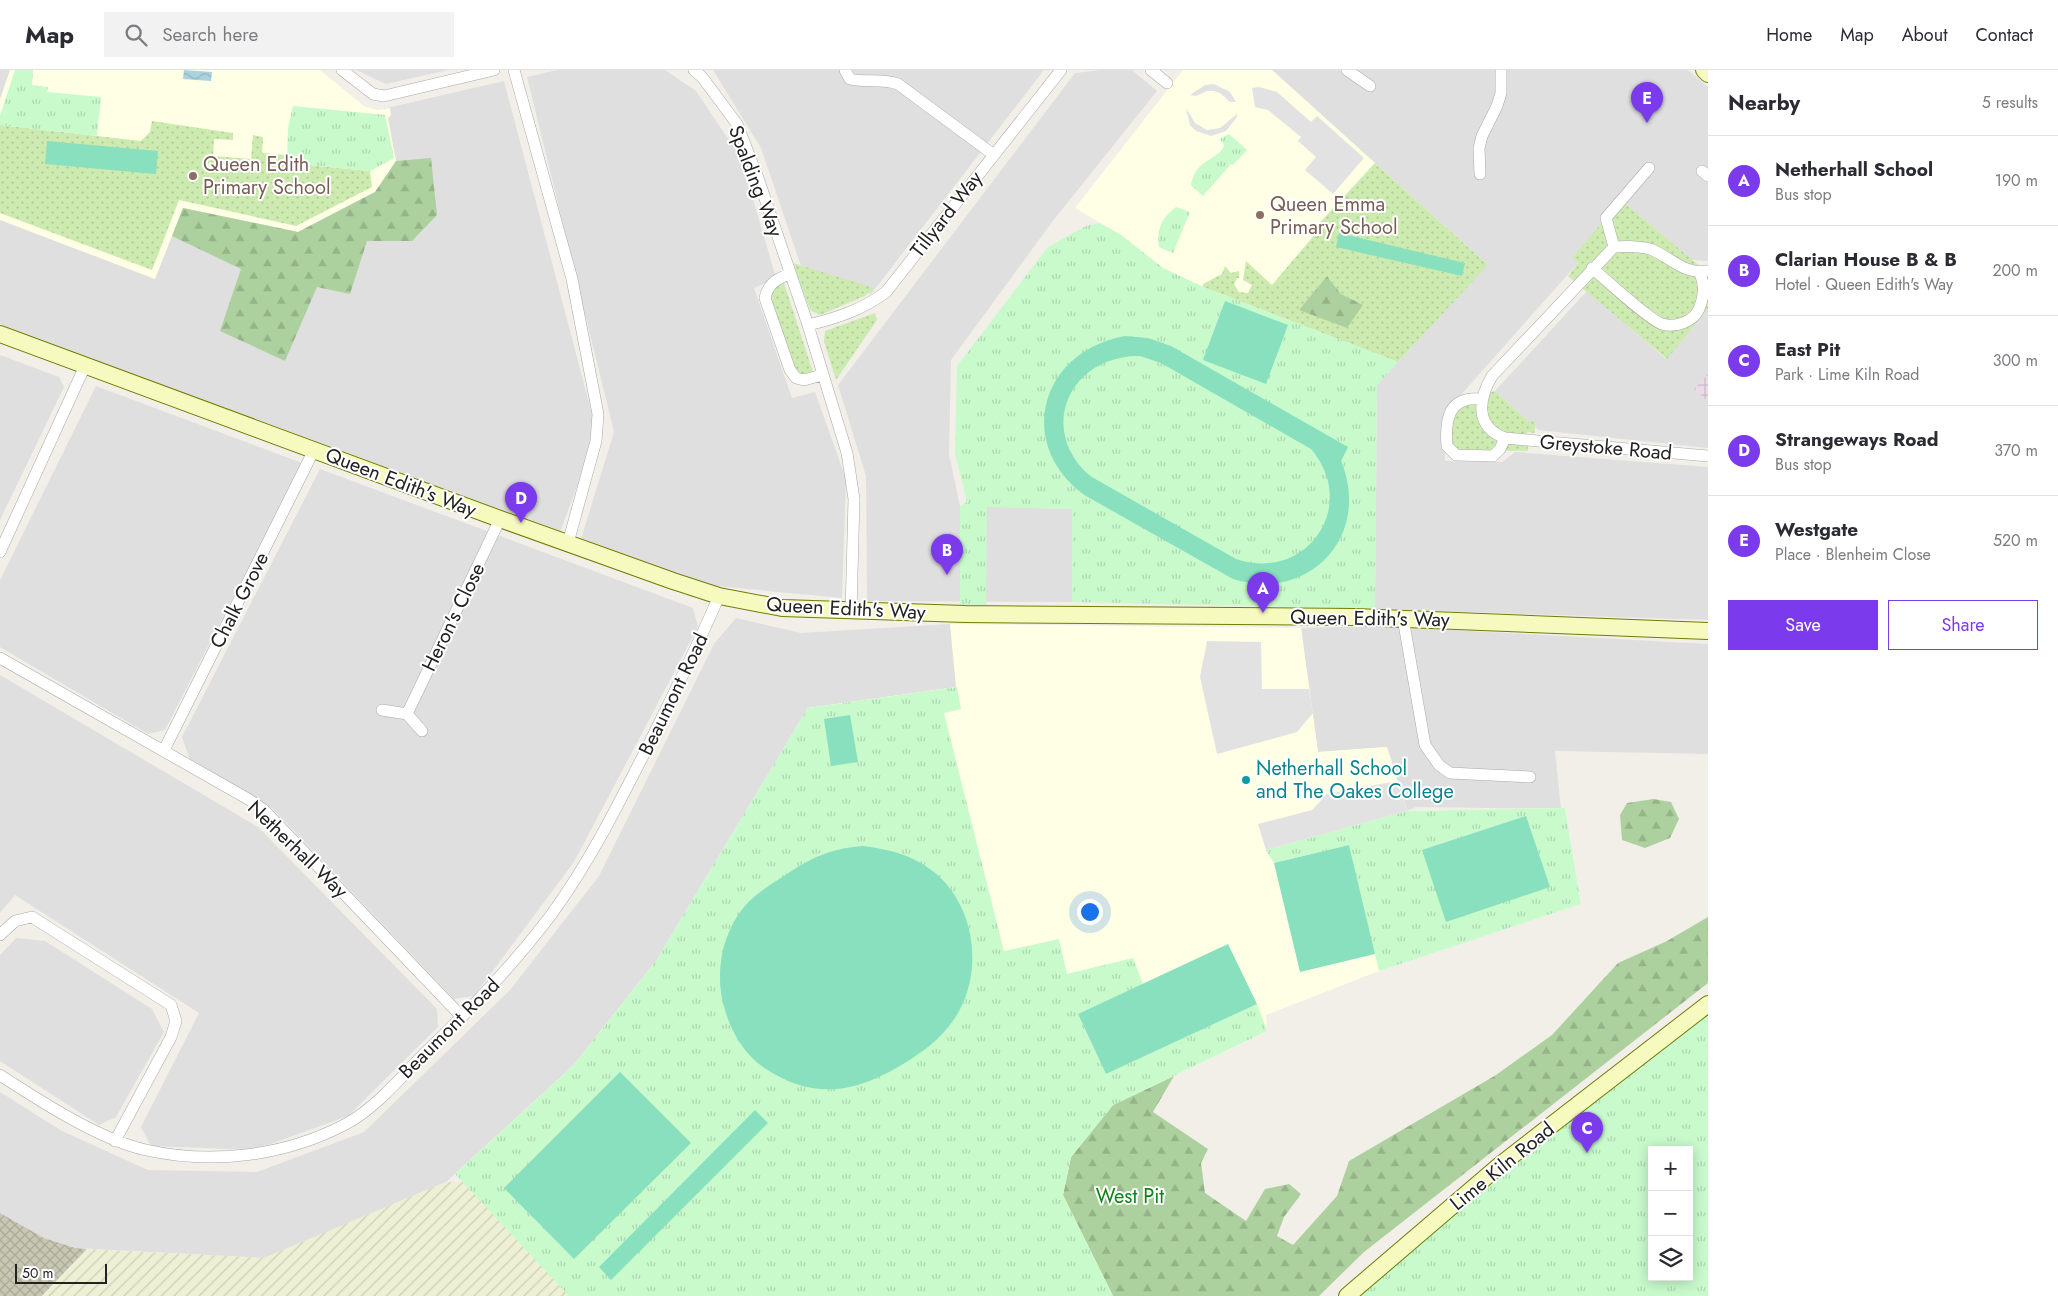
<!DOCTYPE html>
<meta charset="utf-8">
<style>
body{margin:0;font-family:Jost,sans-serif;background:#f2f2f3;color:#2b2b33}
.controls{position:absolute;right:15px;bottom:15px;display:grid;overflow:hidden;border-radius:0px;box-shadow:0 2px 12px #0003}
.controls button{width:45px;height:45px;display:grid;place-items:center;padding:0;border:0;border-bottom:1px solid #e1e1e2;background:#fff;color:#2b2b33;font:25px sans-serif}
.scale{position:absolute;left:15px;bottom:12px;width:92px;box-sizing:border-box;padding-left:5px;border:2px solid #222;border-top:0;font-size:14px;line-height:18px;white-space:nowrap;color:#222;-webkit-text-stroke:4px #fff;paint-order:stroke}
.you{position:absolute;left:1089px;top:841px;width:18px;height:18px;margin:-12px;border:4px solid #fff;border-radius:50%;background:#1a73e8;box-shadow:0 0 0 8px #1a73e833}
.badge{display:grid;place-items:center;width:32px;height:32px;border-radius:50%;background:#7c3aed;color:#fff;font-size:16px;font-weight:700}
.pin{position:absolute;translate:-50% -41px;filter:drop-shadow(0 1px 2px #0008)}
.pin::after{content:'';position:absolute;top:26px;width:18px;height:15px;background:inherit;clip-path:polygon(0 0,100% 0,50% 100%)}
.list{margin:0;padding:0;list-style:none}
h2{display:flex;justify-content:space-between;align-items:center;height:65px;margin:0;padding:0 20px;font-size:21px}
h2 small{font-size:16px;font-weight:400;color:#7c7c81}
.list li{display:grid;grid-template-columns:32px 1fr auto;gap:15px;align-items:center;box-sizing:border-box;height:90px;padding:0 20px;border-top:1px solid #e1e1e2}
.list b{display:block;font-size:19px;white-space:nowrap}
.list p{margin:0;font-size:16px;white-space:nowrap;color:#7c7c81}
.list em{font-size:16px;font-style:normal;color:#7c7c81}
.actions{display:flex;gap:10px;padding:15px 20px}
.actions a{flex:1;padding:11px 0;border:1px solid #7c3aed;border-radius:0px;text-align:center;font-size:18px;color:#7c3aed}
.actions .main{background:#7c3aed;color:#fff}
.icon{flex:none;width:28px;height:28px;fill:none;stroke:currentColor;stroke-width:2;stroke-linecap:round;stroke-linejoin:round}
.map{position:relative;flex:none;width:1708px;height:1226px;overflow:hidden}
header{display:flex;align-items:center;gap:30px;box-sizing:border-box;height:70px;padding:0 25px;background:#fff;border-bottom:1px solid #e1e1e2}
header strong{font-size:24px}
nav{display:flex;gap:28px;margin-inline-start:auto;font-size:18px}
.search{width:350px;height:45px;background:#f2f2f3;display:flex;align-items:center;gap:12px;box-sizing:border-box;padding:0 18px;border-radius:0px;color:#7c7c81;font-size:19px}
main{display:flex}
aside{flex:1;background:#fff}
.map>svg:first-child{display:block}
.residential{fill:#e0dfdf}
.industrial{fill:url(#industrial-grid)}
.education{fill:#ffffe5}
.construction{fill:url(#construction-cross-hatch)}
.farmland{fill:url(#farmland-furrows)}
.grass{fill:url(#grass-dots);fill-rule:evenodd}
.forest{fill:url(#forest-firs)}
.park{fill:url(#park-tufts);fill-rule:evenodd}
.pitch{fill:#88e0be;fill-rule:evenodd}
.parking{fill:#e2e2e2}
.water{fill:url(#water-waves)}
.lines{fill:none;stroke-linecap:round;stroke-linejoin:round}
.street-casing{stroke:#a9a9a9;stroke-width:12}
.secondary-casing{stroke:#707d05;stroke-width:18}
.street{stroke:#fff;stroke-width:11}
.secondary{stroke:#f7fabf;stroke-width:16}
.education-dot{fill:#8d6e63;stroke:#fff;stroke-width:2}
.culture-dot{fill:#0f9aa8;stroke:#fff;stroke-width:2}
.labels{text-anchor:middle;stroke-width:4;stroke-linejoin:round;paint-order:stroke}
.education-label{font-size:20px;fill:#785e54;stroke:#fff;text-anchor:start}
.street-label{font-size:20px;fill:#222;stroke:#fff}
.culture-label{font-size:20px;fill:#0d838f;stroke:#fff;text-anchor:start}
.park-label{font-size:20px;fill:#0c8416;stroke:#fff}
</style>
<header>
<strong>Map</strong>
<div class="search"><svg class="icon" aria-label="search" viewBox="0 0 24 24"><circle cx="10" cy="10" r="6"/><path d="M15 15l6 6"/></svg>Search here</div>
<nav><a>Home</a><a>Map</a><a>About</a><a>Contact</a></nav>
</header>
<main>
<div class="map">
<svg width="1708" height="1226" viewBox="0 0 1708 1226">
<defs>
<pattern id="industrial-grid" width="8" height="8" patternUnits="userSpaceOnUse" patternTransform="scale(1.25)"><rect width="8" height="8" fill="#ebdbe8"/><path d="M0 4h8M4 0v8" fill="none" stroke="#c9bcc7"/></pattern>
<pattern id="construction-cross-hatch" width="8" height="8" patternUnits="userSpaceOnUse" patternTransform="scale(1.25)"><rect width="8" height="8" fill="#c7c7b4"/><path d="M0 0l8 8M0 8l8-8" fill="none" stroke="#abab9a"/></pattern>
<pattern id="farmland-furrows" width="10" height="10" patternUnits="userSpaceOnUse" patternTransform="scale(1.25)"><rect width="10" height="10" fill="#eef0d5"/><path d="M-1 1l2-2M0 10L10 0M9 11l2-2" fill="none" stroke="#ccceb7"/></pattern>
<pattern id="grass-dots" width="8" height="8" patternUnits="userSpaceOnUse" patternTransform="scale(1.25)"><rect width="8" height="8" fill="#cdebb0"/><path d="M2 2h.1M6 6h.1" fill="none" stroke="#b0c997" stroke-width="1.8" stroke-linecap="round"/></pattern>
<pattern id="forest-firs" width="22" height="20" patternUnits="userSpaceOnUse" patternTransform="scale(1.25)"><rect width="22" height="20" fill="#add19e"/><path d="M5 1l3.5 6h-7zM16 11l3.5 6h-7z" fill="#95b388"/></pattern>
<pattern id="park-tufts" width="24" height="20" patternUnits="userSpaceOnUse" patternTransform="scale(1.25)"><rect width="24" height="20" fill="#c8facc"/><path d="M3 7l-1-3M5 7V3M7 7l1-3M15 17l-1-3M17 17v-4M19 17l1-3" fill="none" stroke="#acd6af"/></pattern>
<pattern id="water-waves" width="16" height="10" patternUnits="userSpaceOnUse" patternTransform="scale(1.25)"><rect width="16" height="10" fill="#aad3df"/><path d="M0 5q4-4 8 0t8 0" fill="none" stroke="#92b5bf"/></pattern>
</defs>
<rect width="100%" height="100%" fill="#f2efe9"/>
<path class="residential" d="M 0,0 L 320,0 L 353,29 L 364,36 L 378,40 L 504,11 L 597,363 L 560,462 L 0,254 Z
M 356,0 L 448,0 L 386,14 Z
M 557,0 L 665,0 L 696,21 L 741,88 L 776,208 L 754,218 L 792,328 L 815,322 L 846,409 L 842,528 L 705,515 L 581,469 L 614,362 L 527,7 Z
M 713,0 L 1044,0 L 871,224 L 804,205 L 761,78 Z
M 1102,0 L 1132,0 L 1157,21 L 1052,152 L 951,290 L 949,384 L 960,436 L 1072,439 L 1072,532 L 867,531 L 866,406 L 838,315 L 1075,3 Z
M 1272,0 L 1688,0 L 1708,17 L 1708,191 L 1692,190 L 1621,130 L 1573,188 L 1578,193 L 1444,344 L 1445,391 L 1502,392 L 1515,382 L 1708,397 L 1708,550 L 1375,539 L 1377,315 L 1487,195 Z
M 1587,221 L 1666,289 L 1708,239 L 1708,378 L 1538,360 L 1495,321 Z
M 0,285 L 59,307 L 64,317 L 0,450 Z
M 96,316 L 302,393 L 165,660 L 148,664 L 0,577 L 0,510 Z
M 320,399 L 693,538 L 698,557 L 574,792 L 474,926 L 454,929 L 272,738 L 190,690 L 182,667 Z
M 736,548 L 801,563 L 950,554 L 957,617 L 808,638 L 656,891 L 573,996 L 446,1112 L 264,1188 L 75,1178 L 44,1168 L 0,1143 L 0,1022 L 62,1061 L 148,1100 L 257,1102 L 364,1062 L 510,920 L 599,806 L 714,574 Z
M 1380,556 L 1708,574 L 1708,684 L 1555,681 L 1561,739 L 1416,737 L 1407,741 L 1387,677 L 1318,682 L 1301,558 Z
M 0,605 L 258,757 L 437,939 L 438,957 L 348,1046 L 254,1080 L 151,1076 L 141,1057 L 199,943 L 15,825 L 0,843 Z
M 16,868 L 45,871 L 152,939 L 164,962 L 116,1047 L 99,1055 L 0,991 L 0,885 Z"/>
<path class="industrial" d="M 1708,304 L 1708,329 L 1701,328 L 1702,326 L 1694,319 Z"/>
<path class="education" d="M 10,0 L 320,0 L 364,36 L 378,40 L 390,38 L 391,45 L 388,48 L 396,91 L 375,122 L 298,162 L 183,138 L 155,209 L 0,150 L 0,29 Z
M 1183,0 L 1272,0 L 1488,195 L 1225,227 L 1163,198 L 1121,165 L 1075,138 Z
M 950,554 L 1301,558 L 1318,682 L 1387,677 L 1407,741 L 1565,738 L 1581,834 L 1379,901 L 1266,945 L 1267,961 L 1113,1035 L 1063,1125 L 1113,1226 L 455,1104 L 573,996 L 656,891 L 808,638 L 956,617 Z"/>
<path class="construction" d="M 0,1143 L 44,1168 L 75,1178 L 87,1179 L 42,1226 L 0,1226 Z"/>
<path class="farmland" d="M 446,1112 L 469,1112 L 569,1226 L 42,1226 L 87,1179 L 264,1188 Z"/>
<path class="grass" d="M 152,51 L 233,63 L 233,70 L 214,69 L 213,86 L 251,89 L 253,65 L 263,67 L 262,83 L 287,85 L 287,93 L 370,101 L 372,117 L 296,156 L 179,130 L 152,200 L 0,143 L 0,55 L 141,71 L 150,62 Z
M 1375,93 L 1488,195 L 1398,292 L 1203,217 L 1203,214 L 1222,204 L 1225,196 L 1231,203 L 1239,201 L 1239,208 L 1237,208 L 1234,214 L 1239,222 L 1248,223 L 1252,215 L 1243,210 L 1246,191 L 1272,215 L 1317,162 L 1314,159 ZM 1327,206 L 1341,224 L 1299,240 Z
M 1621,130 L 1708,203 L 1708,239 L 1667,289 L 1568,206 L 1578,193 L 1572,188 Z
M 793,193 L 874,218 L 865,226 L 820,245 L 810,240 Z
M 784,213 L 813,302 L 799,305 L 793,298 L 771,234 L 772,218 Z
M 875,243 L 877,250 L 836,310 L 824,272 L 825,261 Z
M 1495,321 L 1528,351 L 1535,352 L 1535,363 L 1527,362 L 1528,381 C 1504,380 1481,383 1457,382 L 1451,374 L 1452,346 L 1465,332 Z"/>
<path class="forest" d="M 431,88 L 437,145 L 412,171 L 367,171 L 350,224 L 317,217 L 285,291 L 220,261 L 241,199 L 172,166 L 183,138 L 298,162 L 375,122 L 396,91 Z
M 1327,206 L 1341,224 L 1363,235 L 1347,258 L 1299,240 Z
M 1653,729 L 1671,732 L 1679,749 L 1670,768 L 1645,778 L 1622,770 L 1620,745 L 1627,733 Z
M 1708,847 L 1708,913 L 1364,1182 L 1319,1226 L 1113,1226 L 1063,1125 L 1071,1087 L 1113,1035 L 1174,1006 L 1153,1042 L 1208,1079 L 1201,1093 L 1205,1123 L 1246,1151 L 1265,1119 L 1289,1114 L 1301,1124 L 1284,1147 L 1277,1166 L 1293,1175 L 1337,1126 L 1349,1091 L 1496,1005 L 1552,965 L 1618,893 L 1667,871 Z"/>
<path class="park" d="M 15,0 L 33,0 L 32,15 L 48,17 L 47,22 L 101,27 L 97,66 L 0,55 L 0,46 Z
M 293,36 L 385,45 L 394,88 L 370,101 L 287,93 L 288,58 Z
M 1229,64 L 1247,80 L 1233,95 L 1231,94 L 1203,126 L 1191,115 C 1195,88 1222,89 1224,75 L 1220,69 Z
M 1176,137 L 1190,142 L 1173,183 L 1159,177 C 1156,160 1162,147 1176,137 Z
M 1099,153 L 1121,165 L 1163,198 L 1203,217 L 1398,292 L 1377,315 L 1375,539 L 1072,532 L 1072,439 L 987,437 L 986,536 L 960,536 L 960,436 L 967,432 L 955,383 L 957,296 L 1048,177 L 1086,156 Z
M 957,617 L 961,639 L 944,643 L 1004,881 L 1059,869 L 1067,904 L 1133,888 L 1143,914 L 1078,944 L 1106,1004 L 1257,934 L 1267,961 L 1113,1035 L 1071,1087 L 1063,1125 L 1113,1226 L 569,1226 L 455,1104 L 573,996 L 656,891 L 808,638 Z
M 1565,738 L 1581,834 L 1379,901 L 1349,775 L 1274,793 L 1266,780 L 1407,741 Z
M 1708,939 L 1708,1226 L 1354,1226 L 1474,1125 ZM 1652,1080 L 1689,1080 L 1689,1207 L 1652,1207 Z"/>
<path class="pitch" d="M 47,71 L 158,81 L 156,104 L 45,94 Z
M 1339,163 L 1465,193 L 1462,206 L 1336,177 Z
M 1225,231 L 1288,255 L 1266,314 L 1203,290 Z
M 1125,266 L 1148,268 L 1171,276 L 1348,377 L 1341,391 C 1372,465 1310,533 1233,509 L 1086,426 C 1014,375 1040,281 1125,266 ZM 1140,286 L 1161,293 L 1311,379 C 1360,436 1306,513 1236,489 L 1090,406 C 1036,359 1070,285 1140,286 Z
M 850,645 L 858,692 L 831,696 L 824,649 Z
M 1526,746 L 1550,817 L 1446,852 L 1422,780 Z
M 1349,775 L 1375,884 L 1300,902 L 1274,793 Z
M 862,776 C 888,779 913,785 934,802 C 972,833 982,890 963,933 C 952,958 933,975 911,989 C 860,1022 816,1033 763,997 C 744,984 731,961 725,940 C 714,906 721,865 744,837 C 755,824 770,815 784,806 C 811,788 828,779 862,776 Z
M 1228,874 L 1257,934 L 1106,1004 L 1078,944 Z
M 620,1002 L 691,1073 L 574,1189 L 504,1118 Z
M 755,1040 L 768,1053 L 611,1210 L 599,1197 Z"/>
<path class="parking" d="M 1214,14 L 1230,22 L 1236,32 L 1230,32 L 1220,23 L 1214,21 L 1207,21 L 1196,26 L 1190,25 L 1205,15 Z
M 1259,17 L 1277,22 L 1311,52 L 1317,46 L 1364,88 L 1333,124 L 1305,100 L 1316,87 L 1298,71 L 1301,67 L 1268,40 L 1255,37 L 1252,18 Z
M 1186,38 L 1195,53 L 1207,60 L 1220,58 L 1237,44 L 1237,47 L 1226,61 L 1211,66 L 1196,61 L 1190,55 Z
M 1207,571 L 1261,572 L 1262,619 L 1309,619 L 1313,643 L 1297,662 L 1217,684 L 1200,607 Z
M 1397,711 L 1407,741 L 1266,780 L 1258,754 L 1312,740 L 1327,724 Z"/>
<path class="water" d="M 184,0 L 212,2 L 211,11 L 183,9 Z"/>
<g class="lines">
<g class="street-casing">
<path id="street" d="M 342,0 L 373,24 L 384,26 L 494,0
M 514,0 L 572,209 L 598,344 L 596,371 L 568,473
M 694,0 L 702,7 L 737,54 L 758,108 L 808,255 L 847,383 L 854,429 L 851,542
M 845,0 L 850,9 C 866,13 882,8 898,14 L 994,85
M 1151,0 L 1167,13
M 1347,0 L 1370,16
M 1702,101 L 1708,106
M 1480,104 L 1479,78 L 1482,66 L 1497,36 L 1501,23 L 1501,0
M 1614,177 L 1606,148 L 1649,98
M 1592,198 C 1605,209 1649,250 1662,254 C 1675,258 1693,252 1699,239 C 1704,227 1706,215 1699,202
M 1708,201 C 1683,205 1671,187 1650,179 C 1638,176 1626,176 1614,177 L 1492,306 C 1478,330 1475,357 1505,368 L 1708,386
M 789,204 C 775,210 768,214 765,228 L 790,300 L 796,308 L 804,310 L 822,305
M 808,255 C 837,248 862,240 886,222 L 1061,0
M 1481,329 C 1448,326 1445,350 1447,376 L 1456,385 L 1493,386 L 1500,379 L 1505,368
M 0,482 L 85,296
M 1403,548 L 1425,675 L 1439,695 L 1450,703 L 1530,707
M 0,588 L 248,729 L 264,740 L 462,947
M 382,640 L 407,644 L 422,661
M 407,644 L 500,449
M 164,680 L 314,380
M 0,865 L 15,851 L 32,847 L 171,935 L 176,951 L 171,967 L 115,1071
M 0,1005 C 40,1031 100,1070 146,1080 C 213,1095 285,1086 346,1054 C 377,1037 402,1006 426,982 C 471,939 514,894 551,845 C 589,793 617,737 646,680 C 671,629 697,578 719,526"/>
</g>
<g class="secondary-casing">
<path id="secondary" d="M 1704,0 L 1708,4
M 0,264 L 500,449 L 673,511 L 719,526 L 782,538 L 965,544 L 1355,547 L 1708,561
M 1347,1226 L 1500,1095 L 1708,934"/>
</g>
<use href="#street" class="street"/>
<use href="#secondary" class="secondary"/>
</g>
<g class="education-dot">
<circle cx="193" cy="106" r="5"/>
<circle cx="1260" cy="145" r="5"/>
</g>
<circle class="culture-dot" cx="1246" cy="710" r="5"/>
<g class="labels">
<g class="education-label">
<text x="203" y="101">Queen Edith<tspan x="203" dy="23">Primary School</tspan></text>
<text x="1270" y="141">Queen Emma<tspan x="1270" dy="23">Primary School</tspan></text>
</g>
<g class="street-label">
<text transform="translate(756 111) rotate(69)" y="7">Spalding Way</text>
<text transform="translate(946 144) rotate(-52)" y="7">Tillyard Way</text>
<text transform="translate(1606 377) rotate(5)" y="7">Greystoke Road</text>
<text transform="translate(401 412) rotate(21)" y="7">Queen Edith's Way</text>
<text transform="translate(239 530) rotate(-63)" y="7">Chalk Grove</text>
<text transform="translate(846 538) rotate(3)" y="7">Queen Edith's Way</text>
<text transform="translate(453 547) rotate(-64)" y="7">Heron's Close</text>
<text transform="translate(1370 548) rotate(1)" y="7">Queen Edith's Way</text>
<text transform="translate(673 624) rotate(-64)" y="7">Beaumont Road</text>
<text transform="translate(298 779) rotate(44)" y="7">Netherhall Way</text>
<text transform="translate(449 958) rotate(-45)" y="7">Beaumont Road</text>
<text transform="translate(1502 1096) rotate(-39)" y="7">Lime Kiln Road</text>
</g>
<g class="culture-label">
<text x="1256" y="705">Netherhall School<tspan x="1256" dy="23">and The Oakes College</tspan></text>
</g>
<g class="park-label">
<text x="1130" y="1133">West Pit</text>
</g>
</g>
</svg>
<div class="controls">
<button>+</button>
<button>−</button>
<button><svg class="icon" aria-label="layers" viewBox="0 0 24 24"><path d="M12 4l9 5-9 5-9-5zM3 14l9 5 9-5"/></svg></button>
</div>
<div class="scale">50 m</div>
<div class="you"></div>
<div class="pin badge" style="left:1263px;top:543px">A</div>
<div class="pin badge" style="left:947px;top:505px">B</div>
<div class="pin badge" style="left:1587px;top:1083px">C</div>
<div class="pin badge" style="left:521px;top:453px">D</div>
<div class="pin badge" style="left:1647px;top:53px">E</div>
</div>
<aside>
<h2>Nearby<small>5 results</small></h2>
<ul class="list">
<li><span class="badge">A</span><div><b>Netherhall School</b><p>Bus stop</p></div><em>190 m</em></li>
<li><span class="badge">B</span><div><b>Clarian House B &amp; B</b><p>Hotel · Queen Edith's Way</p></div><em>200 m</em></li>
<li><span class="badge">C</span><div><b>East Pit</b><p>Park · Lime Kiln Road</p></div><em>300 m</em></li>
<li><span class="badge">D</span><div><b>Strangeways Road</b><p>Bus stop</p></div><em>370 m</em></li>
<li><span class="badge">E</span><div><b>Westgate</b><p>Place · Blenheim Close</p></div><em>520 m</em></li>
</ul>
<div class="actions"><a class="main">Save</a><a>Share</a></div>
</aside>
</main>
